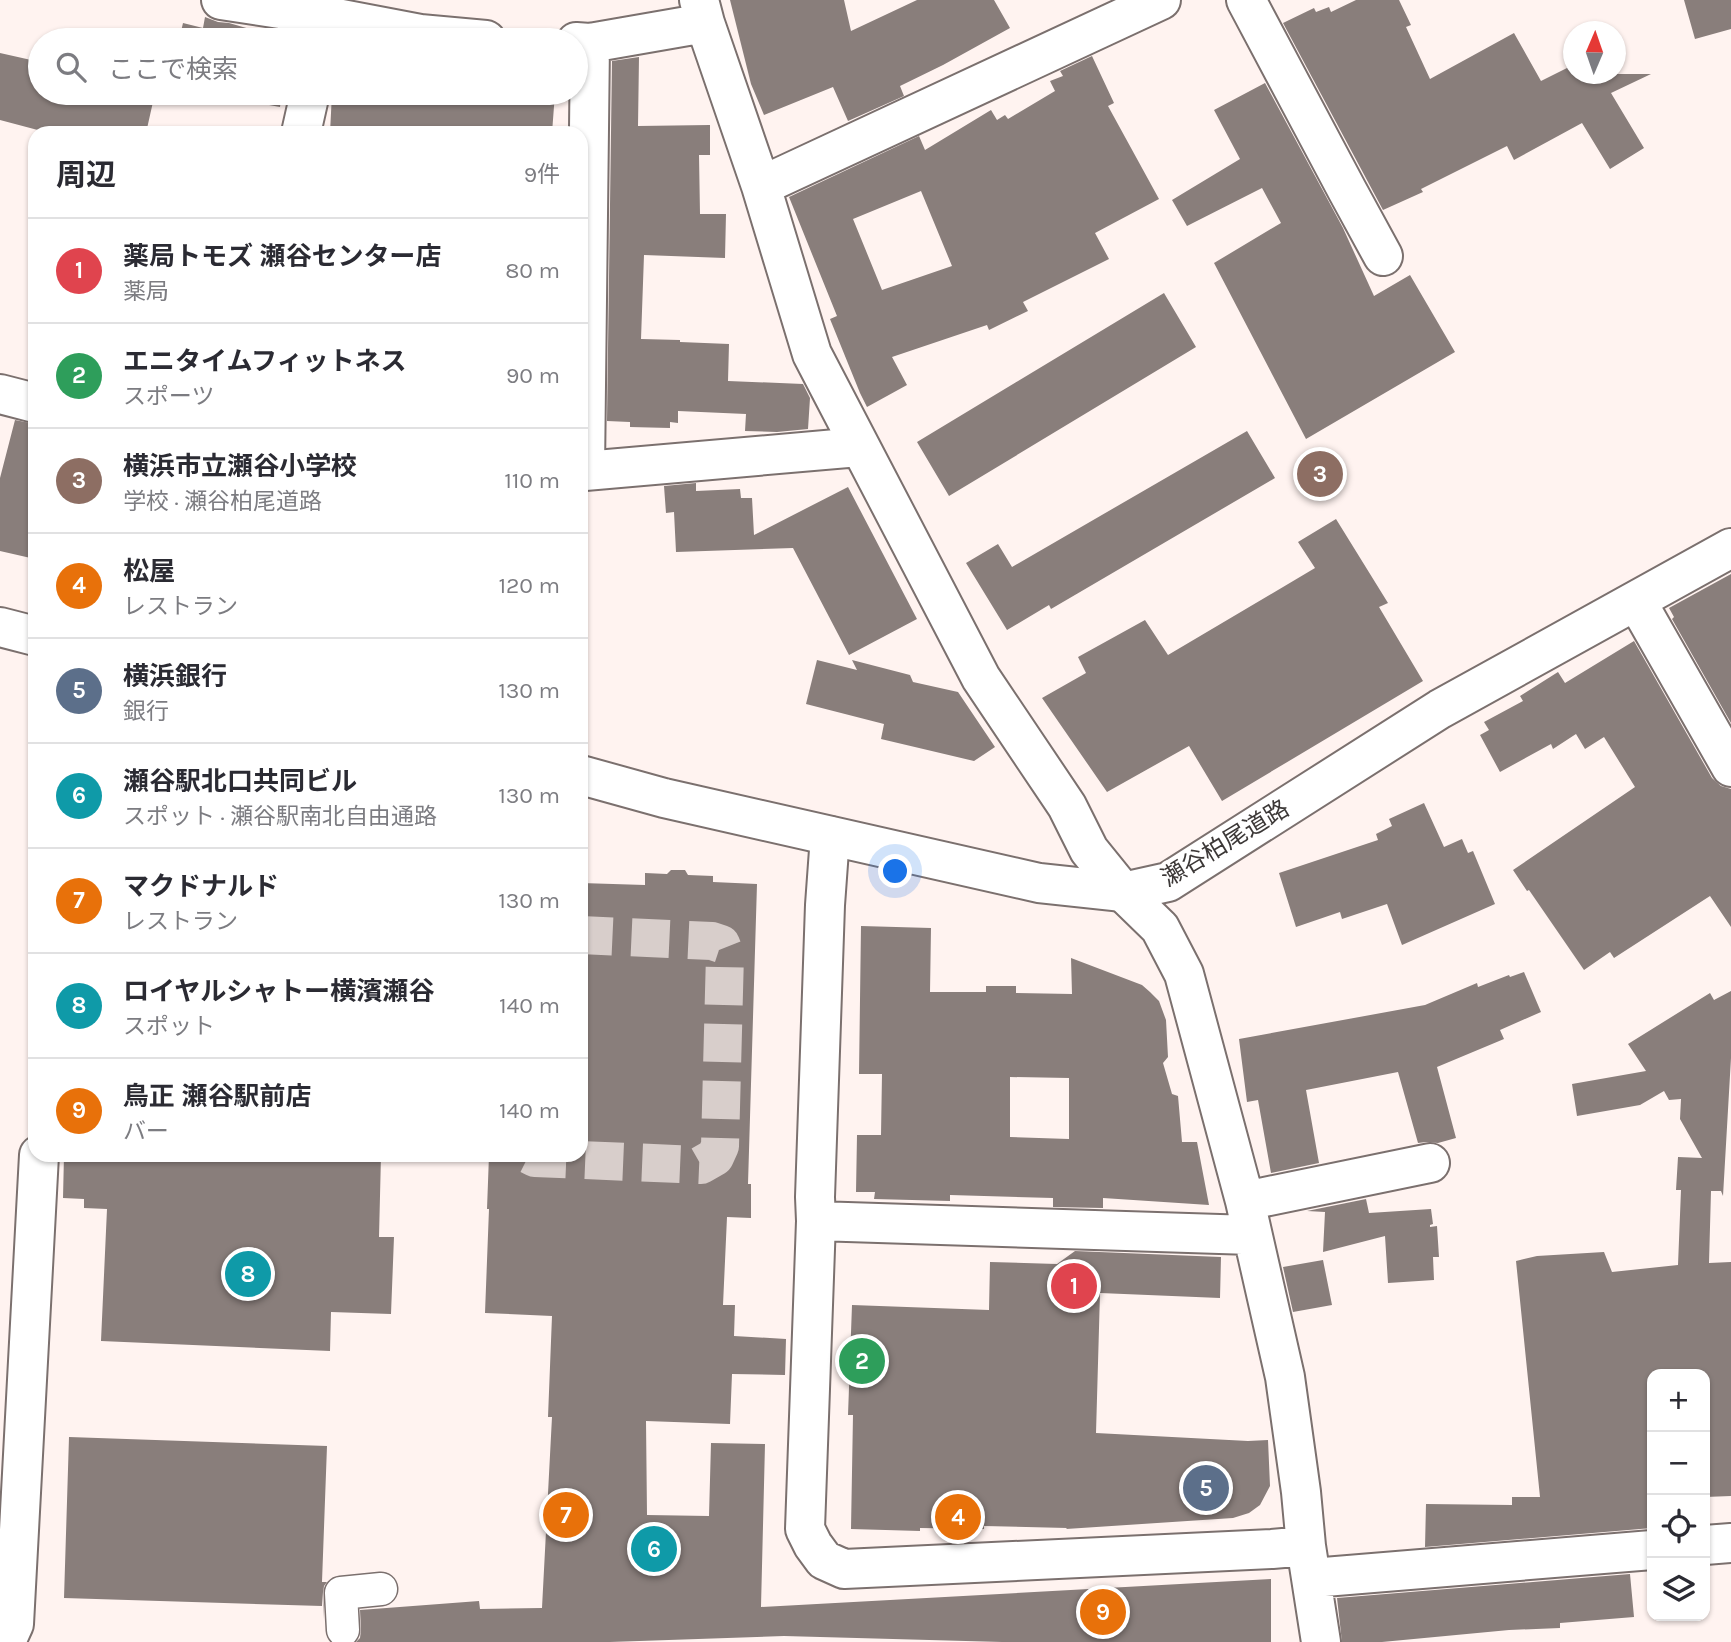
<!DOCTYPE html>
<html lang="ja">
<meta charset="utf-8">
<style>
body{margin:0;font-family:Karla,"Noto Sans JP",sans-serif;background:#f7f7f7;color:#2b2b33}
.controls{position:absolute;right:21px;bottom:21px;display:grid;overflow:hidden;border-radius:14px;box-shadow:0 2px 5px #0004}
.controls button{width:63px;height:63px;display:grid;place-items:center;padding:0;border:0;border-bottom:2px solid #e1e1e2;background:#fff;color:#2b2b33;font:35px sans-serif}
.compass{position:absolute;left:1563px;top:21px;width:63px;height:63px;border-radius:50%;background:#fff;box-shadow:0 2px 5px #0004;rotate:2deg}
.you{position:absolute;left:896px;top:872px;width:24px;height:24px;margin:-18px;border:5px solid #fff;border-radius:50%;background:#1a73e8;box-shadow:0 0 0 10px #1a73e833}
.badge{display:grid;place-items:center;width:46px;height:46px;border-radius:50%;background:#7c3aed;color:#fff;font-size:23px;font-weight:700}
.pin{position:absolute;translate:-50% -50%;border:4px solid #fff;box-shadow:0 2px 7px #0006}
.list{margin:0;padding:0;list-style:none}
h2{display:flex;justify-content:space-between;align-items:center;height:91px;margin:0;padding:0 28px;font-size:30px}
h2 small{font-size:23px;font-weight:400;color:#7c7c81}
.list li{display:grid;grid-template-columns:46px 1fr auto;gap:21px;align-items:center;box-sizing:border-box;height:105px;padding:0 28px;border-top:2px solid #e1e1e2}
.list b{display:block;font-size:26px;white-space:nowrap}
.list p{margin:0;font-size:23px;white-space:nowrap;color:#7c7c81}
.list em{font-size:23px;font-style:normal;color:#7c7c81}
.icon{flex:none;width:38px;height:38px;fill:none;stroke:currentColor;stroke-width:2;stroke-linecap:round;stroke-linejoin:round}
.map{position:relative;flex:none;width:1731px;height:1642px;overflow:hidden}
.search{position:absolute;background:#fff;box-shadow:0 2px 5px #0004;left:28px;top:28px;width:560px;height:77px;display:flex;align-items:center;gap:18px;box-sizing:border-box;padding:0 24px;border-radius:38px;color:#7c7c81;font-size:26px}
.panel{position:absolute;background:#fff;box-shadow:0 2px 5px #0004;left:28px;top:126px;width:560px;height:1036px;border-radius:21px}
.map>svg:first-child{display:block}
.building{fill:#897e7b;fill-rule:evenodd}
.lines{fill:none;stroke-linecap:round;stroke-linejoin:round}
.minor-tunnel{stroke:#d8cecb;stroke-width:38;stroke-dasharray:38 19;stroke-linecap:butt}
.pedestrian-casing{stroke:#7b706e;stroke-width:35}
.minor-casing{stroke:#7b706e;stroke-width:42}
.secondary-casing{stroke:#7b706e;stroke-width:42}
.pedestrian{stroke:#fff;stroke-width:32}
.minor{stroke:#fff;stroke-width:38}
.secondary{stroke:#fff;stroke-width:38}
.labels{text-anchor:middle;stroke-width:7;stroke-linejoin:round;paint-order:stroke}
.street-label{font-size:24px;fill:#3c3837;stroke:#fff}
</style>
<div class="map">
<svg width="1731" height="1642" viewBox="0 0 1731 1642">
<rect width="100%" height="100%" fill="#fff3f0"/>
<path class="building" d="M 730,0 L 844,0 L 851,31 L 917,0 L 994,0 L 1010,28 L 943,65 L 900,86 L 904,96 L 848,121 L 833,87 L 764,115 L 751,84 Z
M 1356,0 L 1399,0 L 1411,25 L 1406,27 L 1430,79 L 1514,33 L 1541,81 L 1573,65 L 1573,74 L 1651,74 L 1611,93 L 1644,148 L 1610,169 L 1582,123 L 1514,160 L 1507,146 L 1421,189 L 1423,192 L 1383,210 L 1283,23 L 1314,8 L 1316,12 L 1329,7 L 1331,12 Z
M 1684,0 L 1731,0 L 1731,29 L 1695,39 Z
M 205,17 L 218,22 L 229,23 L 288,40 L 179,40 L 183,23 L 203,28 Z
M 0,53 L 40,62 L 40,93 L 155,93 L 146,133 L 49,133 L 0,120 Z
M 1092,56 L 1114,103 L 1108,106 L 1159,199 L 1095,233 L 1109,259 L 1023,302 L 1028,311 L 989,330 L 987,325 L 892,357 L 907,385 L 867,407 L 860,393 L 830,319 L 837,316 L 789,197 L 919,136 L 925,150 L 991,110 L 997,120 L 1005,115 L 1008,119 L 1055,91 L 1050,81 L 1063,76 L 1060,71 ZM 921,191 L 952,266 L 882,290 L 853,219 Z
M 639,57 L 638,126 L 710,125 L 710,155 L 699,155 L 700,214 L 726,214 L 725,258 L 644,255 L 641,339 L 680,340 L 680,342 L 729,344 L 728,381 L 803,384 L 810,398 L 808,429 L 777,432 L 745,431 L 746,414 L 678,411 L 678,423 L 670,422 L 670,428 L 630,427 L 630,422 L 607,421 L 612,61 Z
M 1265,83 L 1343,228 L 1374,296 L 1410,275 L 1455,352 L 1306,439 L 1214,263 L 1281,223 L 1262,188 L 1187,226 L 1172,200 L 1240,159 L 1214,110 Z
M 202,93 L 282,93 L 280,107 L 225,97 L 225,99 Z
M 332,93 L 555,93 L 552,133 L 330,133 Z
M 1164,293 L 1196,347 L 949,496 L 917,442 Z
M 15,420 L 35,424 L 35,559 L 0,551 L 0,478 Z
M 1247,431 L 1275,478 L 1051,609 L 1049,605 L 1007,630 L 966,563 L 998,544 L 1012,567 Z
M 696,483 L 696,491 L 740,489 L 741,498 L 752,498 L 754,535 L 848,487 L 917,619 L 849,655 L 793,548 L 676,552 L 674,512 L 666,513 L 664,486 Z
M 1336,519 L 1388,603 L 1379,607 L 1423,681 L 1222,801 L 1189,746 L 1107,792 L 1042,698 L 1086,673 L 1078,657 L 1145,620 L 1168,655 L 1315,568 L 1298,542 Z
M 1731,574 L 1731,723 L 1672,619 L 1674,617 L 1669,608 Z
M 1634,641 L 1712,778 L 1721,786 L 1731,789 L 1731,927 L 1710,896 L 1614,958 L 1610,952 L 1584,970 L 1529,890 L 1527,891 L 1513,870 L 1635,787 L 1604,737 L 1585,749 L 1576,734 L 1553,749 L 1551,744 L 1500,772 L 1480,735 L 1489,730 L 1484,722 L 1523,701 L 1520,696 L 1558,672 L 1565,683 Z
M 817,660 L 857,670 L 852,660 L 910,675 L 913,682 L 958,692 L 995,747 L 974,761 L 881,739 L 884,724 L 806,704 Z
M 1424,803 L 1444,847 L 1462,839 L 1468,853 L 1473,851 L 1495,904 L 1402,945 L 1387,904 L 1342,919 L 1340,912 L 1296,927 L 1279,873 L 1378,840 L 1376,834 L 1392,826 L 1389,819 Z
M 671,870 L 685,870 L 688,875 L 713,876 L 713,882 L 757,884 L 748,1184 L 751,1184 L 751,1218 L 727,1217 L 723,1305 L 735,1305 L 734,1336 L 786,1339 L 785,1375 L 732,1374 L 730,1424 L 646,1421 L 647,1515 L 709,1516 L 711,1443 L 765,1444 L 761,1607 L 1271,1579 L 1271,1642 L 1002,1642 L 784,1636 L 610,1642 L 356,1642 L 360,1638 L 361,1630 L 360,1610 L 479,1601 L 480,1609 L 542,1608 L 552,1417 L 548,1417 L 552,1316 L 485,1313 L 489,1209 L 487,1209 L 489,1155 L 581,1155 L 581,883 L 645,885 L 645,873 L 667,874 Z
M 861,926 L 931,928 L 930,992 L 986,992 L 986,986 L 1016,986 L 1016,993 L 1072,994 L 1071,958 L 1142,985 L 1150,992 L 1159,1001 L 1166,1020 L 1168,1057 L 1163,1063 L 1172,1094 L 1178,1096 L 1182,1142 L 1197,1142 L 1209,1205 L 1103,1198 L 1103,1208 L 1053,1207 L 1053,1198 L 950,1195 L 950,1201 L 874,1199 L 875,1192 L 856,1192 L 857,1135 L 881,1135 L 882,1074 L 859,1074 ZM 1010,1077 L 1069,1078 L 1069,1139 L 1010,1137 Z
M 1524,972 L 1541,1012 L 1500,1030 L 1504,1039 L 1437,1067 L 1456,1138 L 1438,1143 L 1426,1142 L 1418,1143 L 1398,1072 L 1306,1090 L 1319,1163 L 1271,1173 L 1258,1100 L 1247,1102 L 1239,1039 L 1425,1005 L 1477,983 L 1478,987 L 1509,975 L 1510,977 Z
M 1731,991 L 1731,1058 L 1723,1196 L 1721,1191 L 1711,1191 L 1709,1263 L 1731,1262 L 1731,1496 L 1705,1497 L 1705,1374 L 1652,1374 L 1652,1528 L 1425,1547 L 1426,1504 L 1512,1505 L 1512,1497 L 1540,1497 L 1516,1261 L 1537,1256 L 1604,1252 L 1612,1272 L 1678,1265 L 1681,1190 L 1676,1190 L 1678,1157 L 1702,1158 L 1680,1119 L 1681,1099 L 1669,1100 L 1664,1091 L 1640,1105 L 1577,1116 L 1572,1084 L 1646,1071 L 1628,1044 L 1710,993 L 1714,1000 Z
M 64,1155 L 381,1155 L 379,1237 L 394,1237 L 391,1314 L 331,1312 L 330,1351 L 101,1341 L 107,1209 L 84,1208 L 84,1199 L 63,1198 Z
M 1366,1199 L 1369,1213 L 1431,1209 L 1433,1224 L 1430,1225 L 1430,1227 L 1437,1226 L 1439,1257 L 1433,1257 L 1434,1280 L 1388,1283 L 1385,1236 L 1323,1252 L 1325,1212 L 1307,1211 Z
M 1075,1251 L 1221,1257 L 1220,1298 L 1100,1293 L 1096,1433 L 1248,1441 L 1268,1440 L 1270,1486 L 1260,1505 L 1249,1513 L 1233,1518 L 1066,1529 L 1067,1528 L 984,1526 L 984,1529 L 920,1528 L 920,1531 L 851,1529 L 853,1415 L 848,1415 L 852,1305 L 989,1310 L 990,1262 L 1057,1264 Z
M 1323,1260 L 1332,1305 L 1293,1312 L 1283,1267 Z
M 69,1437 L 327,1446 L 322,1582 L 327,1582 L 324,1586 L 323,1593 L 324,1619 L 322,1592 L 322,1606 L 64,1598 Z
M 1630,1574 L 1634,1617 L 1560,1623 L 1560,1628 L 1509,1630 L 1382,1642 L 1342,1642 L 1337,1598 Z"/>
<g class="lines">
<path class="minor-tunnel" d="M 529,1155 L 535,1158 L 701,1165 L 715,1157 L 720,1146 L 725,954 L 721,944 L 712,941 L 581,935"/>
<g class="pedestrian-casing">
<path id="pedestrian" d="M 343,1630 L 341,1593 L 381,1589"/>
</g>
<g class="minor-casing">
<path id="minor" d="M 221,0 L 326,16 L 420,34 L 486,40
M 699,0 L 705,23 L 761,186 L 812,354 L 981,678 L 1067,806 L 1089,850 L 1123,892 L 1160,928 L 1184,974 L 1245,1201 L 1285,1377 L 1301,1492 L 1306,1546 L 1321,1642
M 1246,0 L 1347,190 L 1383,256
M 576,42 L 590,43 L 705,23
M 590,43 L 585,471 L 859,447
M 301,133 L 310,93
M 761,186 L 1161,0
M 0,394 L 35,403
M 1637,602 L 1731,767
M 830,836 L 825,905 L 815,1197 L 816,1221 L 805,1529 L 813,1545 L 824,1560 L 844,1569 L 1272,1549 L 1306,1546
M 1245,1201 L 1430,1163
M 816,1221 L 1251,1235
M 1705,1545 L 1731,1543
M 1312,1578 L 1652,1550
M 0,1641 L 9,1635 L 14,1624 L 39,1155"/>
</g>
<g class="secondary-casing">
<path id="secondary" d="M 0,627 L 35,636
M 581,775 L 664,798 L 1039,883 L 1123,892 L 1168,882 L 1440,709 L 1731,548"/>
</g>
<use href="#pedestrian" class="pedestrian"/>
<use href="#minor" class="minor"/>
<use href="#secondary" class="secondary"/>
</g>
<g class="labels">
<g class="street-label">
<text transform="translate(1225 843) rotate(-31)" y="8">瀬谷柏尾道路</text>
</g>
</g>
</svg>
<div class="controls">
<button>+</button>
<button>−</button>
<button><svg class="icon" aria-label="locate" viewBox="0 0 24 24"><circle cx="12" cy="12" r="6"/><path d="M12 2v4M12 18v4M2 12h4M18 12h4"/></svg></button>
<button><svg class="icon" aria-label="layers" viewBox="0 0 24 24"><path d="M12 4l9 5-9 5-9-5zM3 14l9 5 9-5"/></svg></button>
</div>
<svg class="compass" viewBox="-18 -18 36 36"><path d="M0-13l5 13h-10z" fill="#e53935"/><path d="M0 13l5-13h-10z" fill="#7c7c81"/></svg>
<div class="you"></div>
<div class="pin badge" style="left:1074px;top:1286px;background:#e0444e">1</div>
<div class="pin badge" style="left:862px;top:1361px;background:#2e9e5b">2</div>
<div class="pin badge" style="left:1320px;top:474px;background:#8d6e63">3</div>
<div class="pin badge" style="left:958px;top:1517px;background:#e8710a">4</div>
<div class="pin badge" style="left:1206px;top:1488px;background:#5c6f8a">5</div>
<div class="pin badge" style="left:654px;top:1549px;background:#0f9aa8">6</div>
<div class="pin badge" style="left:566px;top:1515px;background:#e8710a">7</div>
<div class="pin badge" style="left:248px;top:1274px;background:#0f9aa8">8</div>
<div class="pin badge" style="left:1103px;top:1612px;background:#e8710a">9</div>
<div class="search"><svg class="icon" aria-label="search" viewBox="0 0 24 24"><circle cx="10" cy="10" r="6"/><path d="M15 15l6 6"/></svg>ここで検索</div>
<section class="panel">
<h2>周辺<small>9件</small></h2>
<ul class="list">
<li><span class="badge" style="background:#e0444e">1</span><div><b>薬局トモズ 瀬谷センター店</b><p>薬局</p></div><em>80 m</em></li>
<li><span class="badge" style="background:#2e9e5b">2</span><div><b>エニタイムフィットネス</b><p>スポーツ</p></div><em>90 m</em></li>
<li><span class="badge" style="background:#8d6e63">3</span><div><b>横浜市立瀬谷小学校</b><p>学校 · 瀬谷柏尾道路</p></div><em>110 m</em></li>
<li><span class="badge" style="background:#e8710a">4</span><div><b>松屋</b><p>レストラン</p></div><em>120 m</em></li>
<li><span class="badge" style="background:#5c6f8a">5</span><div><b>横浜銀行</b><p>銀行</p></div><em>130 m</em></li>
<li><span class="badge" style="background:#0f9aa8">6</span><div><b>瀬谷駅北口共同ビル</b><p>スポット · 瀬谷駅南北自由通路</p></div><em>130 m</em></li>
<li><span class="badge" style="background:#e8710a">7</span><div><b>マクドナルド</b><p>レストラン</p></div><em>130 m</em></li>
<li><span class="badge" style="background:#0f9aa8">8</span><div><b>ロイヤルシャトー横濱瀬谷</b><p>スポット</p></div><em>140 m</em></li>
<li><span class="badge" style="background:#e8710a">9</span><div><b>鳥正 瀬谷駅前店</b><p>バー</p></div><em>140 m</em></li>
</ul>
</section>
</div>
